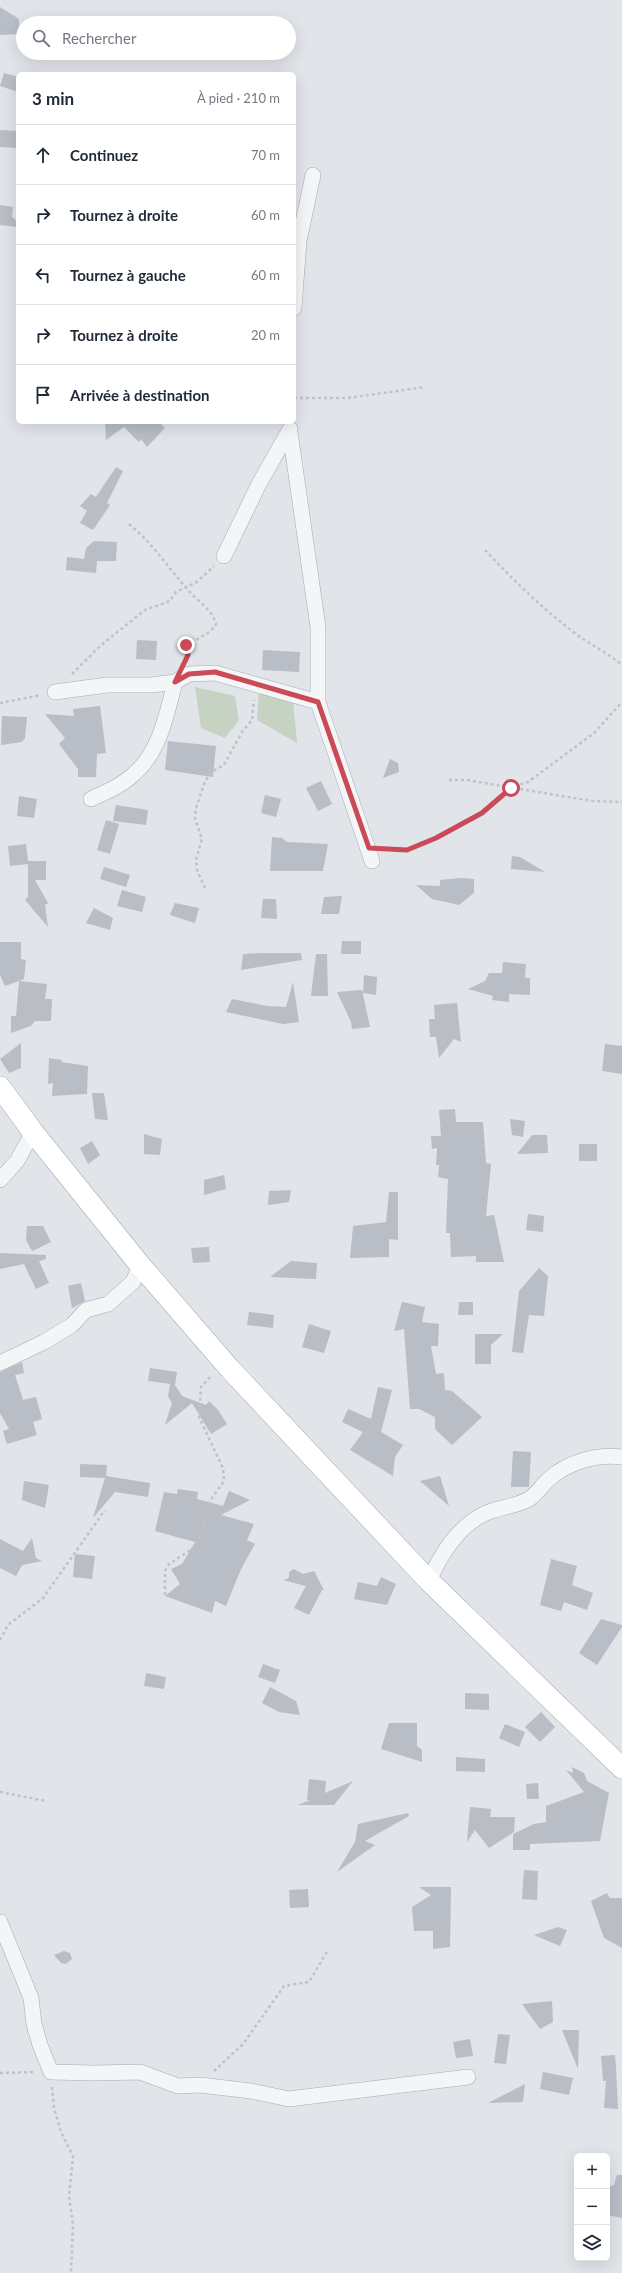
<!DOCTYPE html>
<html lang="fr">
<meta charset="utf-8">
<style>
body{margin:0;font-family:Lato,sans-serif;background:#f6f6f7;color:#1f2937}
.controls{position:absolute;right:12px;bottom:12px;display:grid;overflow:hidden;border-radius:6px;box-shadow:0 4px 16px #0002}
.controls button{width:36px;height:36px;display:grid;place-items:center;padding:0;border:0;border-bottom:1px solid #e0e1e3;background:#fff;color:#1f2937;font:20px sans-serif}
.stop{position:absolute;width:12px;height:12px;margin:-9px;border:3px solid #ca4a57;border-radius:50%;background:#fff}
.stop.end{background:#ca4a57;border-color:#fff;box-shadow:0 1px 4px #0008}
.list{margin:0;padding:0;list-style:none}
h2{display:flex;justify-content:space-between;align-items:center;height:52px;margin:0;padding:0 16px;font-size:17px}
h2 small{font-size:13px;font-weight:400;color:#747a83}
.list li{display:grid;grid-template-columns:26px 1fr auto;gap:12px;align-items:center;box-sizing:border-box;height:60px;padding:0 16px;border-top:1px solid #e0e1e3}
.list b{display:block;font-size:15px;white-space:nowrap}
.list em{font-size:13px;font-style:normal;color:#747a83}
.icon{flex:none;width:22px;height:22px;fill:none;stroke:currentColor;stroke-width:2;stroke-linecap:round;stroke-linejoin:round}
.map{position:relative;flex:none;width:622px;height:2273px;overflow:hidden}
.search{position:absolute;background:#fff;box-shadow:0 4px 16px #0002;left:16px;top:16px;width:280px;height:44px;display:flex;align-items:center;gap:10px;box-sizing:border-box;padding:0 14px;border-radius:22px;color:#747a83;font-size:15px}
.panel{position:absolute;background:#fff;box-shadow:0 4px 16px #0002;left:16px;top:72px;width:280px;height:352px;border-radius:6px}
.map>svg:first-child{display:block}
.green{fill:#c6d3c2}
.building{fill:#b8bdc6}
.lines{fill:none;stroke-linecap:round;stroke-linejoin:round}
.street-casing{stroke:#a6abb3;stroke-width:16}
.secondary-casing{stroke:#a6abb3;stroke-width:22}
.path{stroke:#bfc2c7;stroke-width:2.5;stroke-dasharray:3 3;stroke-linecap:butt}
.street{stroke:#f3f5f7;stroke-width:15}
.secondary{stroke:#fff;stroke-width:21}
.route{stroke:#ca4a57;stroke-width:5}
</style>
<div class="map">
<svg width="622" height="2273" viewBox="0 0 622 2273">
<rect width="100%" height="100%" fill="#e1e4e9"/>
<path class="green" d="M 195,687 L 235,696 L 239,720 L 225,738 L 201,728 Z
M 259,688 L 293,702 L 297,743 L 257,720 Z"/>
<path class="building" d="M 0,7 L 19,19 L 19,34 L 0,35 Z
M 4,73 L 18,77 L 18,92 L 0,86 Z
M 0,130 L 18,131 L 18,148 L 0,147 Z
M 0,205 L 13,207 L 12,217 L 18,222 L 18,227 L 0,225 Z
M 105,422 L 159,422 L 165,428 L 147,447 L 141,439 L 139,442 L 124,427 L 106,440 Z
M 116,467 L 123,471 L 107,503 L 110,505 L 93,530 L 80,523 L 87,511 L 80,506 L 91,494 L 96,497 Z
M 94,541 L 117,542 L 116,561 L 97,561 L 96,573 L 66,570 L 67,557 L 84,559 L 86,548 Z
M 137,640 L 157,641 L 156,660 L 136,659 Z
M 263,650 L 300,652 L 299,672 L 262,670 Z
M 100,706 L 106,753 L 97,754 L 96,777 L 78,777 L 78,769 L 59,744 L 65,738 L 45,714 L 74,716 L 73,709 Z
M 2,716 L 27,717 L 25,738 L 22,742 L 1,745 Z
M 168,741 L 216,746 L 213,777 L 165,770 Z
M 390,759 L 398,763 L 399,772 L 383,778 Z
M 321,781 L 332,804 L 318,811 L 306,788 Z
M 265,795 L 281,799 L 276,817 L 261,813 Z
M 19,796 L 37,799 L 34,818 L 17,816 Z
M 116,805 L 148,810 L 146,825 L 113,821 Z
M 106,820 L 119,824 L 110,854 L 97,850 Z
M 272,837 L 282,838 L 287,842 L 328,844 L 323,871 L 270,871 Z
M 26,844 L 28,861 L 46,861 L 46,880 L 35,880 L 48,903 L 45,905 L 48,927 L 25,900 L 28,897 L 28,864 L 10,866 L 8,846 Z
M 512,856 L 520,857 L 545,872 L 511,869 Z
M 104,867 L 130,875 L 126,887 L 100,879 Z
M 461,878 L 474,879 L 474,893 L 459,905 L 432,899 L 416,885 L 440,886 L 440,880 Z
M 122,890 L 146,897 L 142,912 L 117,906 Z
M 342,896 L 339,914 L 321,914 L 324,897 Z
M 263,899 L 276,899 L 277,919 L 261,918 Z
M 175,903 L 199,908 L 195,923 L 170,915 Z
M 94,908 L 113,918 L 110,930 L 86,923 Z
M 342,941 L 361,941 L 361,954 L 341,954 Z
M 0,942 L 21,942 L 21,959 L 26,960 L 24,979 L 5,986 L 0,975 Z
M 261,953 L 301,953 L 302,960 L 241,970 L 243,954 Z
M 316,954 L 327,954 L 328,996 L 311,996 Z
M 503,962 L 526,964 L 525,978 L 530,978 L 530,995 L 509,994 L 509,1002 L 492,1000 L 493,996 L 468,989 L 485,981 L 489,973 L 502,973 Z
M 364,975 L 377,977 L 376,995 L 363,993 Z
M 19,981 L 47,984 L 45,999 L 52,999 L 51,1021 L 35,1021 L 31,1026 L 11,1033 L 11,1016 L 16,1016 Z
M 293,982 L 299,1022 L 283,1024 L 226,1012 L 232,999 L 267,1006 L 286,1007 Z
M 362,990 L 370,1027 L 352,1029 L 351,1022 L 337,992 Z
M 457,1003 L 461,1042 L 454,1039 L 439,1058 L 436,1037 L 430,1037 L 429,1019 L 435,1019 L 434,1005 Z
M 21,1043 L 21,1068 L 9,1073 L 0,1059 Z
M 605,1044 L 622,1046 L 622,1074 L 602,1071 Z
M 49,1058 L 62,1060 L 61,1062 L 88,1066 L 87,1094 L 52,1096 L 53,1083 L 48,1084 Z
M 92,1093 L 104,1093 L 108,1120 L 95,1119 Z
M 455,1109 L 456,1122 L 483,1122 L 486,1163 L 491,1164 L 486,1216 L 494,1215 L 504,1262 L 476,1262 L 476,1256 L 451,1257 L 450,1233 L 446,1233 L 448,1179 L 438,1177 L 439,1165 L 436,1165 L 437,1148 L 432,1149 L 431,1136 L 441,1136 L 439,1110 Z
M 510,1119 L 525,1121 L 523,1137 L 512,1135 Z
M 144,1134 L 162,1139 L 160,1155 L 144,1154 Z
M 532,1135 L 547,1135 L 548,1153 L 517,1154 Z
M 92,1141 L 100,1155 L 88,1164 L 80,1148 Z
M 579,1144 L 597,1144 L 597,1161 L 579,1161 Z
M 224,1175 L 226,1189 L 204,1195 L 204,1180 Z
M 291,1190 L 289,1202 L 268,1205 L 269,1191 Z
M 389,1192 L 398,1192 L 398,1240 L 389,1239 L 389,1257 L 350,1258 L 353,1226 L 386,1222 Z
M 528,1214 L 544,1216 L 543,1232 L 526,1230 Z
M 27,1226 L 43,1226 L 51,1242 L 32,1251 L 26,1240 Z
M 209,1247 L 210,1262 L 193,1263 L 191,1248 Z
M 0,1253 L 46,1255 L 46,1259 L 39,1261 L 49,1283 L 36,1289 L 24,1264 L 0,1269 Z
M 291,1261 L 317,1263 L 316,1279 L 270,1277 Z
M 539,1268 L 548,1276 L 544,1316 L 529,1315 L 523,1353 L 512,1352 L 519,1291 Z
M 81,1283 L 85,1301 L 72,1308 L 68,1286 Z
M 402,1302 L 425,1307 L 422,1322 L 439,1324 L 438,1346 L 431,1346 L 436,1374 L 444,1373 L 445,1390 L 452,1391 L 482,1417 L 452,1445 L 435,1429 L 435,1417 L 419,1409 L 410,1409 L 404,1329 L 394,1331 Z
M 459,1302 L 473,1302 L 473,1315 L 458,1315 Z
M 249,1312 L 274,1315 L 273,1328 L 247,1325 Z
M 309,1324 L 331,1331 L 324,1353 L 302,1347 Z
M 475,1334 L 503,1334 L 491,1345 L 491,1364 L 475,1364 Z
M 22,1362 L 24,1373 L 15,1375 L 23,1400 L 36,1397 L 42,1419 L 33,1422 L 37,1435 L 7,1444 L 3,1431 L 9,1429 L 0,1413 L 0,1372 Z
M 150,1368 L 177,1372 L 175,1385 L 182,1396 L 206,1405 L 209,1401 L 218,1410 L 227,1424 L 211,1434 L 192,1403 L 165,1425 L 172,1403 L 168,1396 L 170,1384 L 148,1381 Z
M 378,1387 L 392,1390 L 381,1432 L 403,1445 L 395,1457 L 393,1476 L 350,1450 L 363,1432 L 342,1422 L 348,1409 L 371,1419 Z
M 513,1451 L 531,1452 L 529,1487 L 511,1487 Z
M 80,1464 L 107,1465 L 106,1476 L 150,1483 L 148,1497 L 115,1492 L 93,1518 L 105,1478 L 80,1477 Z
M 440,1476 L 449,1506 L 420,1481 Z
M 24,1481 L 49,1485 L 45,1508 L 22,1500 Z
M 178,1489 L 198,1492 L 197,1499 L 223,1506 L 229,1491 L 250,1500 L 221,1515 L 254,1524 L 247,1540 L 255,1544 L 241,1569 L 226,1606 L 215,1601 L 212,1613 L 165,1596 L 180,1584 L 171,1569 L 182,1564 L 195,1542 L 155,1531 L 164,1492 L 177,1494 Z
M 32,1538 L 36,1558 L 42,1561 L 22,1565 L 16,1576 L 0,1568 L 0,1539 L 23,1551 Z
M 75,1554 L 95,1556 L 92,1579 L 73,1577 Z
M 551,1559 L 577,1566 L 572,1585 L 593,1593 L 587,1610 L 564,1602 L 561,1611 L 540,1605 Z
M 294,1569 L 303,1574 L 314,1571 L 324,1590 L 322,1590 L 309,1615 L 294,1608 L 306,1586 L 283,1580 L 289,1578 L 289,1572 Z
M 381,1577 L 396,1584 L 387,1605 L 354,1599 L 358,1582 L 377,1586 Z
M 601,1619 L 622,1625 L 622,1627 L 597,1665 L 579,1653 Z
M 263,1664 L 280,1670 L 275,1683 L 258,1677 Z
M 146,1673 L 166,1677 L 164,1689 L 144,1686 Z
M 270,1687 L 296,1701 L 300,1715 L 279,1712 L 262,1703 Z
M 465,1693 L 489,1694 L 489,1710 L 465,1709 Z
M 541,1712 L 555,1727 L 540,1742 L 525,1727 Z
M 389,1723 L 417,1723 L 417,1746 L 422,1750 L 422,1762 L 381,1749 Z
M 505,1724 L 525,1732 L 519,1747 L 499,1738 Z
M 456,1757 L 485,1759 L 485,1772 L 456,1771 Z
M 572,1767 L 584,1773 L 587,1781 L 609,1793 L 600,1841 L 530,1844 L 530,1850 L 513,1850 L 513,1834 L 534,1824 L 546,1822 L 546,1806 L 584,1792 L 566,1770 L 573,1773 Z
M 309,1779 L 326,1781 L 325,1793 L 353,1781 L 334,1805 L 298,1805 L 310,1800 L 307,1800 Z
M 538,1783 L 539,1799 L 527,1799 L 526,1784 Z
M 470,1807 L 491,1809 L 490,1817 L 515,1817 L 514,1832 L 489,1848 L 475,1830 L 467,1842 Z
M 408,1813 L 409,1816 L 365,1841 L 375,1845 L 337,1872 L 355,1842 L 358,1824 Z
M 524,1870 L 538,1871 L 537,1900 L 522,1899 Z
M 419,1887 L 451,1887 L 450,1947 L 433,1949 L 433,1931 L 414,1931 L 412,1907 L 431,1895 Z
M 308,1889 L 309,1907 L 290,1908 L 289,1890 Z
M 607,1893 L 610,1898 L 622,1898 L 622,1948 L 604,1938 L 591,1901 Z
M 558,1927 L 567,1930 L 560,1946 L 534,1935 Z
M 64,1951 L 70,1953 L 72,1959 L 66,1964 L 61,1963 L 54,1955 Z
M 552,2001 L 553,2022 L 540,2029 L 522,2004 Z
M 562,2030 L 579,2030 L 578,2069 Z
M 498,2034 L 510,2035 L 506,2064 L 494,2063 Z
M 470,2039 L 473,2056 L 456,2058 L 453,2042 Z
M 615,2055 L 616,2067 L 618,2109 L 604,2108 L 606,2081 L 603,2081 L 601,2056 Z
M 543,2072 L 573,2078 L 569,2095 L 540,2089 Z
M 525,2084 L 523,2102 L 488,2103 Z
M 617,2175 L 622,2175 L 622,2218 L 607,2215 L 610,2204 L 607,2203 L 607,2187 L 614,2185 Z"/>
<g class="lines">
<g class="street-casing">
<path id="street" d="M 294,308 L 299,241 L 313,175
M 290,432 L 318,627 L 318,702 L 372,861
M 224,556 L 259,484 L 290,429
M 55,692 L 107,685 L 152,685 L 175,682 L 189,674 L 215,673 L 318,702
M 91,799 C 106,792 123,785 135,773 C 160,751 167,713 175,682
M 0,1180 L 17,1161 L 33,1132
M 0,1363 L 44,1342 L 72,1325 L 86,1310 L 108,1304 L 133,1282 L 140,1265
M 429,1581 C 440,1556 457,1527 484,1514 C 498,1507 515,1507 529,1499 C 537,1494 542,1485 549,1479 C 568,1462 596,1454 622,1457
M 0,1922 L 31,1998 L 34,2024 L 40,2045 L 51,2072 L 93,2073 L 140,2072 L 178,2086 L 200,2085 L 251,2091 L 289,2099 L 468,2077"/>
</g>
<g class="secondary-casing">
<path id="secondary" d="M 0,1087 L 33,1132 L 140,1265 L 230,1369 L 429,1581 L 622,1768"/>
</g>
<path class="path" d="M 294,398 L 348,398 L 425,387
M 129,524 C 153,544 167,566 187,589 C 197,601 212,609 216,624 L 211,631 L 196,640 L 182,638 L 181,641 L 186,645 L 188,655 L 186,660
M 485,550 C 514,581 543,609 576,634 C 591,645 608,653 622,665
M 72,674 L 100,646 L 145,610 L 170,601 L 176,592 L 197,582 L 214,566
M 0,703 L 41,695
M 449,780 L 467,780 L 592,801 L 622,802
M 383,849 L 407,850 L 436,838 L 482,813 L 511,788 L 528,782 L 594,733 L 622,702
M 205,888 L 197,870 L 196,860 L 202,839 L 195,819 L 196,808 L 205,781 L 213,771 L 224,765 L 242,732 L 252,720 L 254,700
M 165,1595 L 165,1571 L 169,1564 L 195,1547 L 203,1530 L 210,1501 L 224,1481 L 223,1468 L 199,1417 L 201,1387 L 212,1375
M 0,1640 L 8,1625 L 43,1598 L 105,1510
M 0,1792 L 46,1801
M 214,2071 L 243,2044 L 284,1986 L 309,1982 L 328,1950
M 0,2073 L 35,2072
M 52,2087 L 54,2108 L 61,2132 L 73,2156 L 69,2196 L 73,2225 L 71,2273"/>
<use href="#street" class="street"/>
<use href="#secondary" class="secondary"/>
</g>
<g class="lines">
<path class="route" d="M 186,645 L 188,655 L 175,682 L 189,674 L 215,672 L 318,702 L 369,848 L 407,850 L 436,838 L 482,813 L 511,788"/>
</g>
</svg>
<div class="controls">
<button>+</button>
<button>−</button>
<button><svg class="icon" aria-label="layers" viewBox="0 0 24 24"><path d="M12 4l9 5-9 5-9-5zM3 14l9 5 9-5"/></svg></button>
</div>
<div class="stop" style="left:511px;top:788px"></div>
<div class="stop end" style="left:186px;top:645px"></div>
<div class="search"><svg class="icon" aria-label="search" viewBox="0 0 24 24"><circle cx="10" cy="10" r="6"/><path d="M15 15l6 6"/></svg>Rechercher</div>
<section class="panel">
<h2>3 min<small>À pied · 210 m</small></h2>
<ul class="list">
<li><svg class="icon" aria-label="ahead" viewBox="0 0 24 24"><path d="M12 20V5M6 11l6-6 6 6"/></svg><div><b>Continuez</b></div><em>70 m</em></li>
<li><svg class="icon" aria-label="right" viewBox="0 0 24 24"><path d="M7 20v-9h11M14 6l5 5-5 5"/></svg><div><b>Tournez à droite</b></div><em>60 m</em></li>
<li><svg class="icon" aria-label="left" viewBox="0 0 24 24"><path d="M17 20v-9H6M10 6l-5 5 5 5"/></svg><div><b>Tournez à gauche</b></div><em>60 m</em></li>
<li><svg class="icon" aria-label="right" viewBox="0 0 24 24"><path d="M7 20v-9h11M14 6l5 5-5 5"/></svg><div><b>Tournez à droite</b></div><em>20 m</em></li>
<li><svg class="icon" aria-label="arrive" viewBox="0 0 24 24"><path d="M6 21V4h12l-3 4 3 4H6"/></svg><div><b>Arrivée à destination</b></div></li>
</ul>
</section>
</div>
